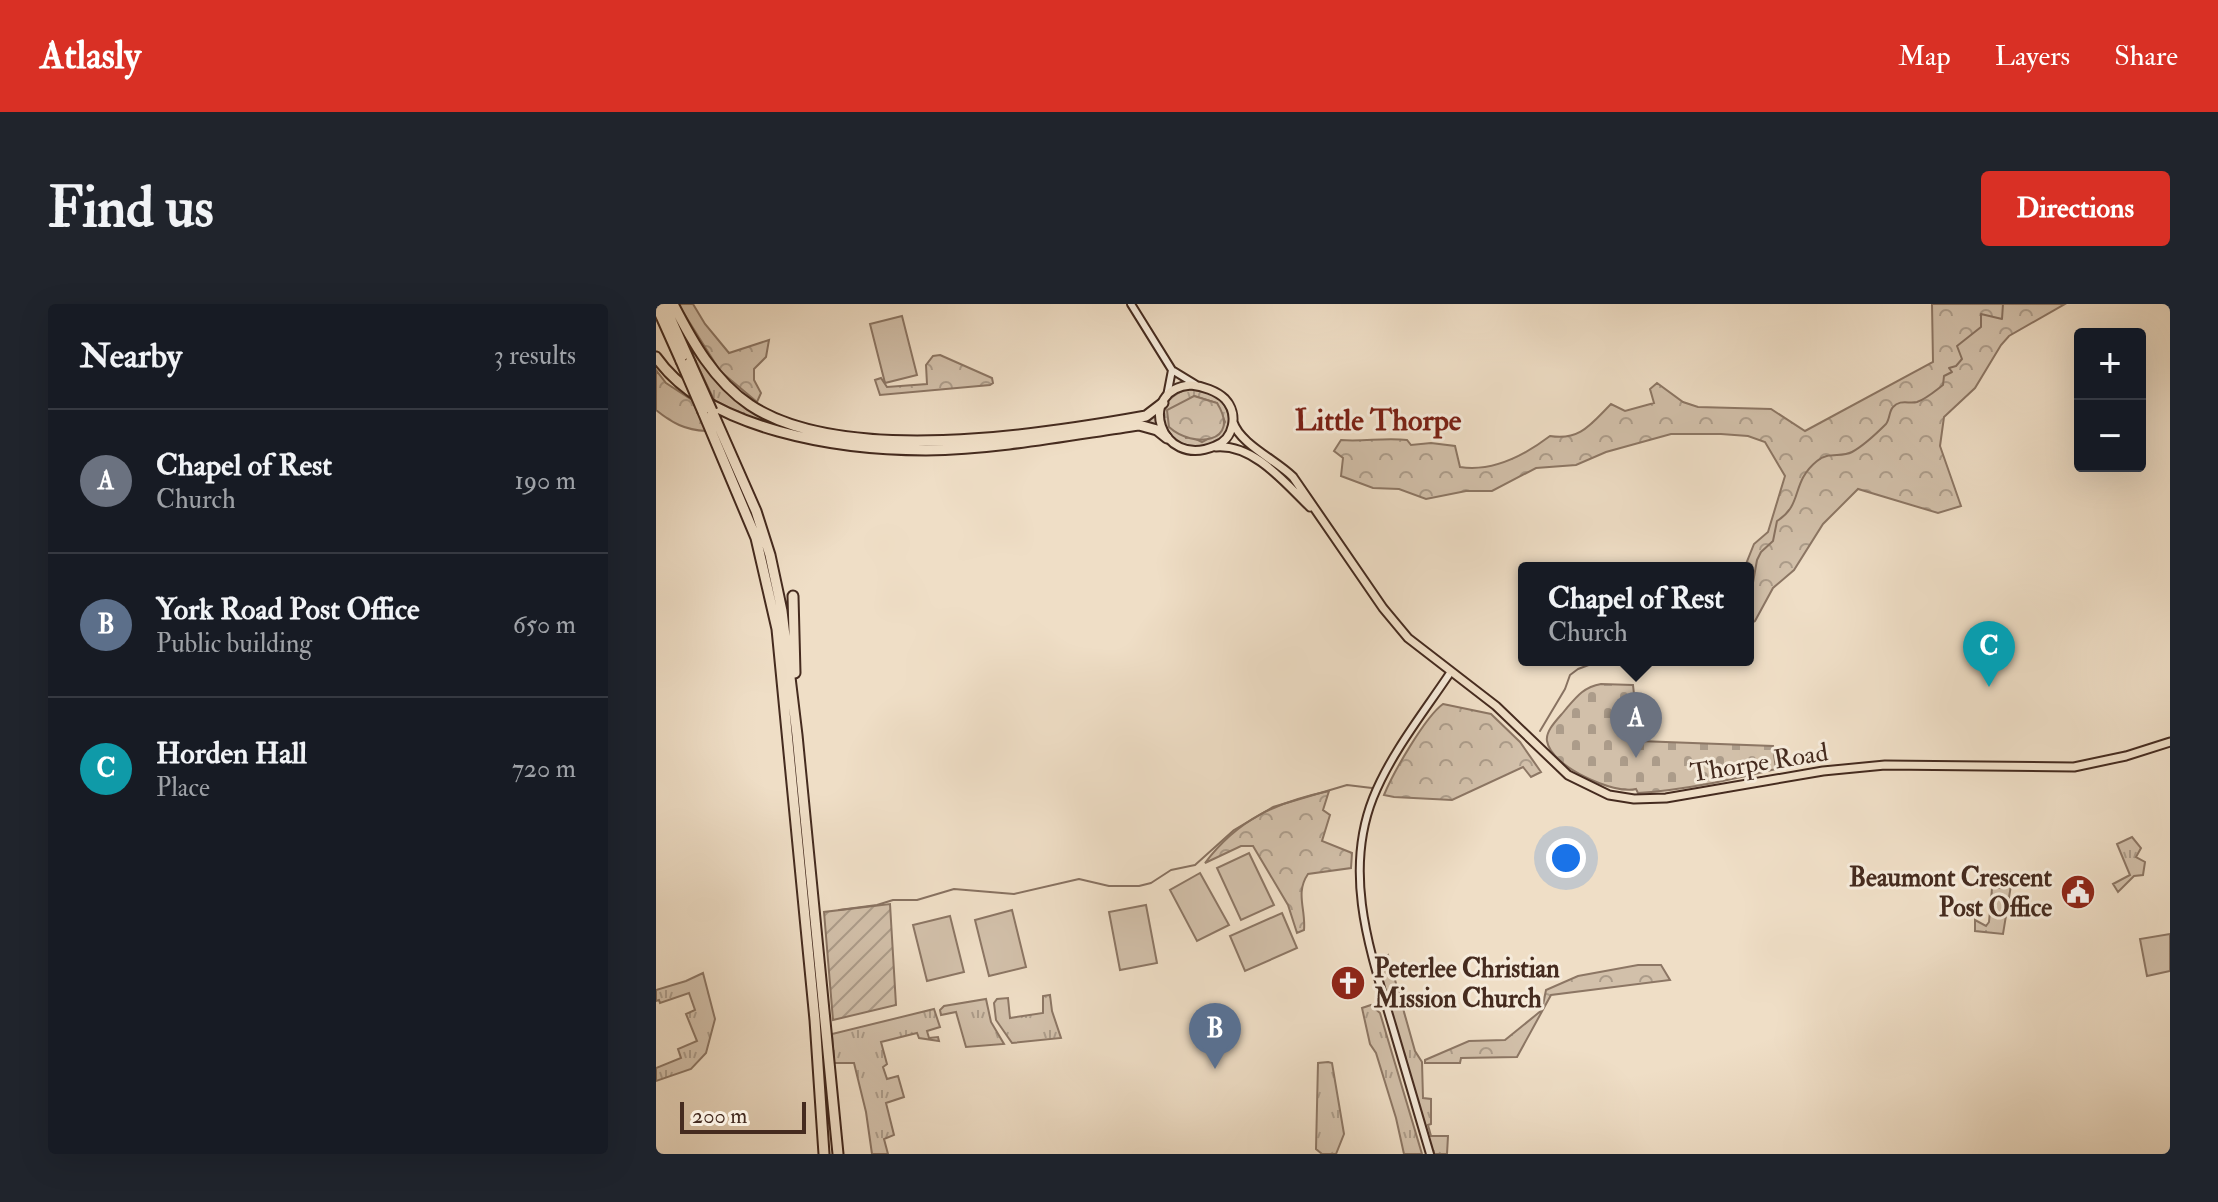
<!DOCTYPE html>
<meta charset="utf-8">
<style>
body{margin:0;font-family:"IM FELL Double Pica",serif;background:#20242c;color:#f1f3f6}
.controls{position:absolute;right:24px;top:24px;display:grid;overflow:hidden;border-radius:8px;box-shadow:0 8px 32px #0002}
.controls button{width:72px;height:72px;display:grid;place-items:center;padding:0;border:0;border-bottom:2px solid #363941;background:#171b24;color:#f1f3f6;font:40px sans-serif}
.scale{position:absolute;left:24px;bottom:20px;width:126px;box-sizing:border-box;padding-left:8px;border:4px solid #452b1f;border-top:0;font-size:22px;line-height:28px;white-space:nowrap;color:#452b1f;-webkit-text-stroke:6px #f5eada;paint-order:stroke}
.you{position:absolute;left:910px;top:554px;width:28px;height:28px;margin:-20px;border:6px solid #fff;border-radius:50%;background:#1a73e8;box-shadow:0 0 0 12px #1a73e833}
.badge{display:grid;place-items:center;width:52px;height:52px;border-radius:50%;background:#d93025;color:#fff;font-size:26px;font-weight:700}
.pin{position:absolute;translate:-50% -66px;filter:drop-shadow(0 2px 4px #0008)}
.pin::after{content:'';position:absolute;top:42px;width:28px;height:24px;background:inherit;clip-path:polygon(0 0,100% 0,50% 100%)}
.popup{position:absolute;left:862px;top:258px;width:236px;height:104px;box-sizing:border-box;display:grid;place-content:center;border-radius:8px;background:#171b24;filter:drop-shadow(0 2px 6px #0005);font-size:26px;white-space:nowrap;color:#9ea1a6}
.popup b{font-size:30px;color:#f1f3f6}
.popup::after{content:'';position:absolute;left:50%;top:100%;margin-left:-16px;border:16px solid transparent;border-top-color:#171b24}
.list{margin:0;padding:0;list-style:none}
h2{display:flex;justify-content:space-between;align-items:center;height:104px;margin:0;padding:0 32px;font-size:34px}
h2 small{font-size:26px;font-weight:400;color:#9ea1a6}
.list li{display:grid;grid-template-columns:52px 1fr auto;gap:24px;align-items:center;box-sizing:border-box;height:144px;padding:0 32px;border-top:2px solid #363941}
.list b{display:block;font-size:30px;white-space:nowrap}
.list p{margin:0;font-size:26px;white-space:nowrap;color:#9ea1a6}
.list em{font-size:26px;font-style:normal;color:#9ea1a6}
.map{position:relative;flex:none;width:1514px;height:850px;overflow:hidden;border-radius:8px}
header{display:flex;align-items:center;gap:48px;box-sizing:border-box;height:112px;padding:0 40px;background:#d93025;color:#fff}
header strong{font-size:38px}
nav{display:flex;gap:44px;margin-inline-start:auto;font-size:28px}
.intro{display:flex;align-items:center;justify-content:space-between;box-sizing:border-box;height:192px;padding:0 48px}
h1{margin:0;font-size:56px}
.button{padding:20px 36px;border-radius:8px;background:#d93025;color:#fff;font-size:28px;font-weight:700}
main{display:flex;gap:48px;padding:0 48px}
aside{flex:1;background:#171b24;border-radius:8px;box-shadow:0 8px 32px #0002}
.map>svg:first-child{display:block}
.grass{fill:url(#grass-tufts);stroke:#8c7664;stroke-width:2;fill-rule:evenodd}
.forest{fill:url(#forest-crowns);stroke:#8c7664;stroke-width:2}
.cemetery{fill:url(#cemetery-stones);stroke:#8c7664;stroke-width:2}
.park{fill:#d2c0aa;stroke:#8c7664;stroke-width:2}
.garden{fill:url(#garden-furrows);stroke:#8c7664;stroke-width:2}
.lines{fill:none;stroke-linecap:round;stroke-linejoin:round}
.stream{stroke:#887261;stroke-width:2}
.secondary-casing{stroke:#452b1f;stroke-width:10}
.primary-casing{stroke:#452b1f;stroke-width:11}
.highway-casing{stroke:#452b1f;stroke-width:13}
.secondary{stroke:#f5eada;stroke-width:6}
.primary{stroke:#efdec6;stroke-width:7}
.highway{stroke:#efdec6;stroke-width:9}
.highway-bridge-casing{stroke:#452b1f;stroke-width:13;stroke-linecap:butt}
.highway-bridge{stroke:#efdec6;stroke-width:9}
.labels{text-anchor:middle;stroke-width:6;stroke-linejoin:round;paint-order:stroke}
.street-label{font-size:26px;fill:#452b1f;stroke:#f5eada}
.poi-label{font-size:26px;font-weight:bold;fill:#452b1f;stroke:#f5eada;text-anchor:end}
.quarter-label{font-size:30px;font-weight:bold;fill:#7a1f14;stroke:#f5eada}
</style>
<header>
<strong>Atlasly</strong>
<nav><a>Map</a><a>Layers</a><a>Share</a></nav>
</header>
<div class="intro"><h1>Find us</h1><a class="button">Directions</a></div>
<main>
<aside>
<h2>Nearby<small>3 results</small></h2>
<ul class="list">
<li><span class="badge" style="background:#6b7280">A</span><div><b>Chapel of Rest</b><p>Church</p></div><em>190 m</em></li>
<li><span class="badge" style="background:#5c6f8a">B</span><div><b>York Road Post Office</b><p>Public building</p></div><em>650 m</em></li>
<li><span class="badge" style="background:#0f9aa8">C</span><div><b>Horden Hall</b><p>Place</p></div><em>720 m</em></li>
</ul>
</aside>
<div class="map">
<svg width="1514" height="850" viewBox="0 0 1514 850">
<defs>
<pattern id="grass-tufts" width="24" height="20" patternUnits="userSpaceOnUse" patternTransform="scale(2)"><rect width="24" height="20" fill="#d2c0aa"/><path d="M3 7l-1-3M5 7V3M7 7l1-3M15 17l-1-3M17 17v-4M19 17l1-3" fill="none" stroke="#ac9c8a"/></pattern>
<pattern id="forest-crowns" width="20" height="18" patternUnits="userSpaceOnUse" patternTransform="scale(2)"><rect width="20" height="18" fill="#d2c0aa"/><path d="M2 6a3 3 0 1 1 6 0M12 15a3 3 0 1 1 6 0" fill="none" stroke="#ac9c8a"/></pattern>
<pattern id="cemetery-stones" width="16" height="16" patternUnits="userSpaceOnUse" patternTransform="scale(2)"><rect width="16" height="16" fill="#d2c0aa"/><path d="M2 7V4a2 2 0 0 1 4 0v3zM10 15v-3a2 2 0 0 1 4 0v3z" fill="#ac9c8a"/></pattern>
<pattern id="garden-furrows" width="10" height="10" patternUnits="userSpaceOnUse" patternTransform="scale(2)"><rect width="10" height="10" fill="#d2c0aa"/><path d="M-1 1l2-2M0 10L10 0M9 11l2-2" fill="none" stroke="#ac9c8a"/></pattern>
</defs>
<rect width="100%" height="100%" fill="#efdec6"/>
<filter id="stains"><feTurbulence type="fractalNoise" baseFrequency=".0025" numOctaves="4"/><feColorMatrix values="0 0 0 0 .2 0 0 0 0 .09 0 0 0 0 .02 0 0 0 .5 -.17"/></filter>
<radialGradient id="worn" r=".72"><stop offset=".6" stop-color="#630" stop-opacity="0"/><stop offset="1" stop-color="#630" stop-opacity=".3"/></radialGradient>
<path class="grass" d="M 12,0 L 29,28 L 93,104 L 127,121 L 268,140 L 500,109 L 501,123 C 346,138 208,164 60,100 Z
M 531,85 C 540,86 548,87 556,90 C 574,99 581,124 563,136 C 524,163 477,105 531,85 ZM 538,92 L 561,99 L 569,118 L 564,128 L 546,138 L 536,133 L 530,134 L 519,104 Z
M 1476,533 L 1485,544 L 1480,553 L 1489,558 L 1487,571 L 1478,572 L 1462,588 L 1457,580 L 1474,571 L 1461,540 Z
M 1349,568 L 1357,569 L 1347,630 L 1319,627 L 1319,616 L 1330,622 L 1333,618 L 1336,584 L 1345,584 Z
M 732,651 L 759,747 L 766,758 L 767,794 L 775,795 L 775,820 L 772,821 L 775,832 L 792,832 L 791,850 L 776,850 L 730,693 C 730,680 721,667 723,656 Z
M 47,669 L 59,715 L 50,749 L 35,765 L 0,777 L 0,764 L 25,754 L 22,745 L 41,737 L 30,710 L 39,706 L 33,689 L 4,699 L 3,696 L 0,697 L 0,686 L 30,677 Z
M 394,691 L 396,707 L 405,734 L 356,739 L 340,716 L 338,699 L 341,695 L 352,694 L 354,714 L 387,709 L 387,692 Z
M 330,695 L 335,718 L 348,740 L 310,743 L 300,708 L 285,711 L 284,706 L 288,702 Z
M 715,701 L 724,709 L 766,850 L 748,850 L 740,814 L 720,749 L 714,740 L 706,704 Z
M 278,705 L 284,723 L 271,727 L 273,734 L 282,733 L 283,737 L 263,734 L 261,729 L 225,738 L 231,760 L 227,763 L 231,775 L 242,772 L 248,793 L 230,799 L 238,831 L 228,835 L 232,850 L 216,850 L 210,808 L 198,759 L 178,759 L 176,730 Z
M 672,758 L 676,759 L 688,830 L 680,850 L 666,850 L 660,845 L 662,759 Z"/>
<path class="forest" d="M 22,0 L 37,0 L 49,20 L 73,49 L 113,36 L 110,53 L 98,65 L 98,76 L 105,89 L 101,98 L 64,67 Z
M 1276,0 L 1409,0 L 1353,32 L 1345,41 L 1319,84 L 1288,113 L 1284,142 L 1305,202 L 1282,209 L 1202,185 L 1167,220 L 1138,266 L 1117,284 L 1099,317 L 1092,321 L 1090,260 L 1098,240 L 1112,228 L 1129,172 L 1109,138 L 1092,132 L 1065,130 L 1015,130 L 950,148 L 920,161 L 880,164 L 836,187 L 810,187 L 770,195 L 743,185 L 717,184 L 685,172 L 687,154 L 678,147 L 685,136 C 708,138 729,133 751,136 L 755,141 L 775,139 L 799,142 L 804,163 C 836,168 869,151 894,132 C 924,137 935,120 955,100 L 969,107 L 998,99 L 994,85 L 1001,79 L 1027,98 L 1042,103 L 1115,105 L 1149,127 L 1277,58 Z
M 284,51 L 336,74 L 337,79 L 334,81 L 224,91 L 219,76 L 225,74 L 231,83 L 271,80 L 270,61 L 277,52 Z
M 0,66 L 10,79 L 36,96 L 50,127 C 29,126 16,119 0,106 Z
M 538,92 L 561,99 C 586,139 537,145 513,123 L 511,106 Z
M 787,400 L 835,410 L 864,438 L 885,468 L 875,473 L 867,463 L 796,496 L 738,493 L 728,491 C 737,469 769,413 787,400 Z
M 673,487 L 667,506 L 674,511 L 666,537 L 696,549 L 695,564 L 652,570 C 639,589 650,605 648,626 L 641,629 L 632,601 L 597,542 L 585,542 L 549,559 C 582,515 621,498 673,487 Z
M 982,661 L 1005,661 L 1014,676 L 895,691 L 861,753 L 805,754 L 804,759 L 769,759 L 769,756 L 813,737 L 849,736 L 886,706 L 890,686 L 922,672 Z"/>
<path class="cemetery" d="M 945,380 L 977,381 L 983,437 L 1117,442 L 1120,465 C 1074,476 1029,486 982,489 L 980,485 C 959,491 895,463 891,437 C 889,426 904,413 910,405 C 921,392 928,383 945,380 Z"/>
<path class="park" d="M 246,12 L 261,71 L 229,79 L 214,20 Z
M 593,549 L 618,601 L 585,616 L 561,564 Z
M 544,569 L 573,621 L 541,637 L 514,586 Z
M 490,601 L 501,659 L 464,666 L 453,608 Z
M 356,606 L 370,663 L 333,672 L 319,616 Z
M 626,609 L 641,644 L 589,667 L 574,632 Z
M 294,612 L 308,668 L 271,677 L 257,621 Z
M 1514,630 L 1514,667 L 1491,672 L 1484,635 Z"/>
<path class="garden" d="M 234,600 L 240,701 L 177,716 L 168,608 Z"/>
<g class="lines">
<path class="stream" d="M 1092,291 L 1096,284 L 1101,256 L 1105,248 L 1117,237 L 1121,217 C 1148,200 1134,179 1161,157 C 1172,147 1185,154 1196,148 C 1207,142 1221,129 1230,120 C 1234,115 1233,107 1237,103 C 1244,95 1253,100 1261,98 C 1270,95 1279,87 1287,81 L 1288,72 L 1296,68 L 1293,64 L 1300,62 L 1306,55 L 1301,42 L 1325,23 L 1325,10 L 1346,15 L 1347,0
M 1007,356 L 1014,356
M 884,427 L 909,385 L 914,371 L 922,365 L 946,356 L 958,360 L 976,356
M 183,606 L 221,601 L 237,596 L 261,596 L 298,585 L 358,590 L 423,575 L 453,582 L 483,582 L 495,579 L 515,566 L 539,561 L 578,526 L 617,503 L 691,481 L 716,484"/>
<g class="secondary-casing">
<path id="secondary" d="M 475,0 L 516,66 L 539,80
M 511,92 L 516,66
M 774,850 C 761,807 749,764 736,721 C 714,647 687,570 717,494 C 735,449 768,408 794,369"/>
</g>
<g class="primary-casing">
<path id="primary" d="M 535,81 C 546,82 561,87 569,95 C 583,110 578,135 559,142 C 503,166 480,85 535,81 Z
M 577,118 C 584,140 620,156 637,173 L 727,304 L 752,334 L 840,402 L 912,471 L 953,491 L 978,495 L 1010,494 L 1167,467 L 1229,461 L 1418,463 L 1470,452 L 1514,438
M 560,143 C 598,140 629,179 654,203"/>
</g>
<g class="highway-casing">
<path id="highway" d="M 8,0 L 34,58
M 17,0 C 36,37 58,77 94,101 C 186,162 385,131 490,112 L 507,99
M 0,1 L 25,57
M 0,53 C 52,127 185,146 270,146 C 341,145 413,131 483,121 L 501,126 L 511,134
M 56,107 L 100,207 L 114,251 L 126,307 L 141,431 L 182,850
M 47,108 L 100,234 L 121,325 L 159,716 L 168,850
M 137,292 L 139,369"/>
</g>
<use href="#secondary" class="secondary"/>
<use href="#primary" class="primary"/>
<use href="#highway" class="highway"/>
<g class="highway-bridge-casing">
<path id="highway-bridge" d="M 25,57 L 47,108
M 34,58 L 56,107"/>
</g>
<use href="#highway-bridge" class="highway-bridge"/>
</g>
<defs>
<g id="civic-disc" transform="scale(1.8)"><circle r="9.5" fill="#8f2418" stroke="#f5eada"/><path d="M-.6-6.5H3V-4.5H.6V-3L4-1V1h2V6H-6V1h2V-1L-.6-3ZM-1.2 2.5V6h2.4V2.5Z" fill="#fff"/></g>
<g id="church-disc" transform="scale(1.8)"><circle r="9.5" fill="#8f2418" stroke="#f5eada"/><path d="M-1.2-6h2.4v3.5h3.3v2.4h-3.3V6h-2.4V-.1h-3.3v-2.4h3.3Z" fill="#fff"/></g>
</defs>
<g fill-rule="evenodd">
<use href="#civic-disc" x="1422" y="588"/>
<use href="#church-disc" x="692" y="679"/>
</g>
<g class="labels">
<g class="street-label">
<text transform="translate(1103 458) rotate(-9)" y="9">Thorpe Road</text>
</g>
<g class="poi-label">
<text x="1396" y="582">Beaumont Crescent<tspan x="1396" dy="30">Post Office</tspan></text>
<text x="718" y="673" text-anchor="start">Peterlee Christian<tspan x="718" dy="30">Mission Church</tspan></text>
</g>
<g class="quarter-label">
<text x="722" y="126">Little Thorpe</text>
</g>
</g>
<rect width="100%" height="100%" filter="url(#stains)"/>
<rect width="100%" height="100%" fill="url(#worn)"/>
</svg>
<div class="controls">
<button>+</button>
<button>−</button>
</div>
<div class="scale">200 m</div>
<div class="you"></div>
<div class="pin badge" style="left:980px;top:454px;background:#6b7280">A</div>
<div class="popup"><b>Chapel of Rest</b>Church</div>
<div class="pin badge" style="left:559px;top:765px;background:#5c6f8a">B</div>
<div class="pin badge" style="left:1333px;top:383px;background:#0f9aa8">C</div>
</div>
</main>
